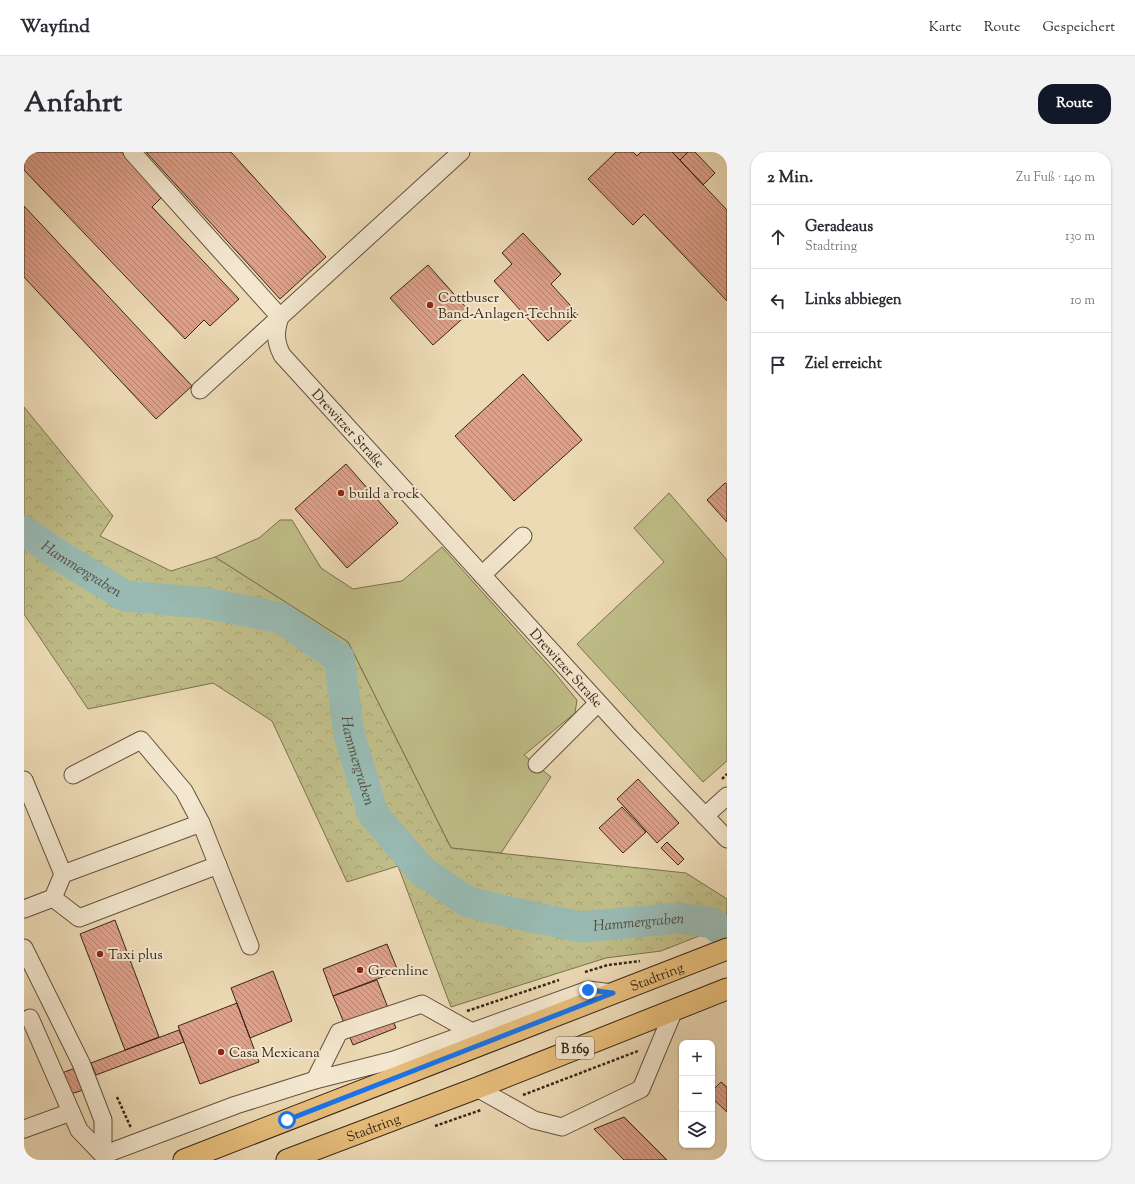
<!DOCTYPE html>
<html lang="de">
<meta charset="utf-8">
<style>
body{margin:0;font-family:"Sorts Mill Goudy",serif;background:#f2f2f3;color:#2b2b33}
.controls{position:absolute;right:12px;bottom:12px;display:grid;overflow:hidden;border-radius:8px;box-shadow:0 1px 3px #0004}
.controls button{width:36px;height:36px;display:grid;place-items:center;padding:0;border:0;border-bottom:1px solid #e1e1e2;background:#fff;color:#2b2b33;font:20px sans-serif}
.stop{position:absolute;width:12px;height:12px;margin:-9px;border:3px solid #1a73e8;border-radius:50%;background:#fff}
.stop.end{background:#1a73e8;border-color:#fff;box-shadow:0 1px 4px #0008}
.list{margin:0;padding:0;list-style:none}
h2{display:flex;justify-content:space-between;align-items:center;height:52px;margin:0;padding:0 16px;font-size:17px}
h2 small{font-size:13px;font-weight:400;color:#7c7c81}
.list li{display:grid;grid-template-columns:26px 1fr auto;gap:12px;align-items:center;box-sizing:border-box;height:64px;padding:0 16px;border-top:1px solid #e1e1e2}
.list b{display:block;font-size:15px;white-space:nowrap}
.list p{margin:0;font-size:13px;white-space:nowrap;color:#7c7c81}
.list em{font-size:13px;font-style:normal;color:#7c7c81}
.icon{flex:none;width:22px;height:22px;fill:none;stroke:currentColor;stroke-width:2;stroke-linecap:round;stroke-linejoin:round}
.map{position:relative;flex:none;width:703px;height:1008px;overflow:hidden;border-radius:16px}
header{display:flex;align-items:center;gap:24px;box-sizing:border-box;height:56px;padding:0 20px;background:#fff;border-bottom:1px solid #e1e1e2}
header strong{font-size:19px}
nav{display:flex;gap:22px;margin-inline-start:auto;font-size:14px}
.intro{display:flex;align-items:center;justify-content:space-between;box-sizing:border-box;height:96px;padding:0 24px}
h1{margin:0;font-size:28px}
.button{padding:10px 18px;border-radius:16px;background:#111827;color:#fff;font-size:14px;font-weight:700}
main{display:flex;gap:24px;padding:0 24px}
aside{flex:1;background:#fff;border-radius:16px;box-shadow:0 1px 3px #0004}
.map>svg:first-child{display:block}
.green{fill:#bfbd88;stroke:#7b7150}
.forest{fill:url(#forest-crowns);stroke:#7b7150}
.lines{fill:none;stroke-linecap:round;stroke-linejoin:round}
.river{stroke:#99bab2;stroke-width:31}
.building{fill:url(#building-back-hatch);stroke:#372518}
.minor-casing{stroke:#64523f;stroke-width:19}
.major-casing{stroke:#372518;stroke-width:23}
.path{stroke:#372518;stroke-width:2.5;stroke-dasharray:3 2;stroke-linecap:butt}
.minor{stroke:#f3e7cf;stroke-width:17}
.major{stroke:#e6bd7a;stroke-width:21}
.route{stroke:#1a73e8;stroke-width:5}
.poi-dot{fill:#8f2418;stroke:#f3e7cf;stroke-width:1.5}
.labels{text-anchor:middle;stroke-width:4;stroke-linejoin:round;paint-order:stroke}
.shield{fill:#f3e7cf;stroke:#6f5f4f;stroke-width:1}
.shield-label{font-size:13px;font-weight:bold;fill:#372518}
.poi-label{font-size:14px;fill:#372518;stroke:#f3e7cf;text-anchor:start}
.street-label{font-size:14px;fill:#372518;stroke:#f3e7cf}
.water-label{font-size:15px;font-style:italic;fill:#504a3e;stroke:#f3e7cf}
</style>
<header>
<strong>Wayfind</strong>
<nav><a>Karte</a><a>Route</a><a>Gespeichert</a></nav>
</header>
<div class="intro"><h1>Anfahrt</h1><a class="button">Route</a></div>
<main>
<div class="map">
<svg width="703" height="1008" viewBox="0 0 703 1008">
<defs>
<pattern id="forest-crowns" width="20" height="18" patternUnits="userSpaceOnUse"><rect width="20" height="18" fill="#bfbd88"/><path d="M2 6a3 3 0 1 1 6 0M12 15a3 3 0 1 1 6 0" fill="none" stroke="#a5a275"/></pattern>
<pattern id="building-back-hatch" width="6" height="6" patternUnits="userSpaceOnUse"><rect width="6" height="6" fill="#dfa08a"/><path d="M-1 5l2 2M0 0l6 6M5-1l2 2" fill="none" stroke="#b68270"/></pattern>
</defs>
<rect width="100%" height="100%" fill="#ecdab5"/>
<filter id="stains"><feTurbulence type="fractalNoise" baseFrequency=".005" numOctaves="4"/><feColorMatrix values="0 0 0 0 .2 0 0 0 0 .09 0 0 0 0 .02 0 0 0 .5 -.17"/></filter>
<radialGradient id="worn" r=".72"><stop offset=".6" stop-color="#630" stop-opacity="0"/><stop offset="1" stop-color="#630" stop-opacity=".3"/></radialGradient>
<path class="green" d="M 645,341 L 703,408 L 703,609 L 679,630 L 553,492 L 640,410 L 610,376 Z
M 256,368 L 268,368 L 297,416 L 329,437 L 378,429 L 418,395 L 530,520 L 553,548 L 551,561 L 500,603 L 527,625 L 477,701 L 427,696 L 324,490 L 191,405 L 235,386 Z"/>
<path class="forest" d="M 0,255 L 89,364 L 76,384 L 147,419 L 191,405 L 324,490 L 427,696 L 662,721 L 703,747 L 703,773 L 637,799 L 582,806 L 427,855 L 374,714 L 323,730 L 248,569 L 189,531 L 64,557 L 0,462 Z"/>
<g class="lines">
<path class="river" id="s1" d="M 0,379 L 35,403 L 101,444 L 181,451 L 257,466 L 315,506 L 325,582 L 349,662 L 398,719 L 444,750 L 503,764 L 557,775 L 655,766 L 688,771 L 703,783"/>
</g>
<path class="building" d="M 0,0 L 100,0 L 140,43 L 128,55 L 215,147 L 186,174 L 180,168 L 161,187 L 0,18 Z
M 122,0 L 207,0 L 302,105 L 256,147 Z
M 592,0 L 609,0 L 613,4 L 617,0 L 648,0 L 703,58 L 703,149 L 620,62 L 609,73 L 564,27 Z
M 648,0 L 664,0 L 656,8 Z
M 664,0 L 671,0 L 691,21 L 679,33 L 656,8 Z
M 0,54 L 168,234 L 132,267 L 0,125 Z
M 499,81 L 537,122 L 527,132 L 554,162 L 524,189 L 470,129 L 488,112 L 478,101 Z
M 404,113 L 446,160 L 409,193 L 366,146 Z
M 499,222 L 558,288 L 490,349 L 431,284 Z
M 322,312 L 374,371 L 323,416 L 271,357 Z
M 701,331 L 703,332 L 703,370 L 683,348 Z
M 614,627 L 655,671 L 633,691 L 593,647 Z
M 598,655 L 622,680 L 599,701 L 575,676 Z
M 643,690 L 660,707 L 654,713 L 637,696 Z
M 91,768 L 135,885 L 101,898 L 56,782 Z
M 363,792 L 374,819 L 309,844 L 299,817 Z
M 249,819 L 268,869 L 226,886 L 207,836 Z
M 353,828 L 372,876 L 329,893 L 309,844 Z
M 213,851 L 235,910 L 176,932 L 154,874 Z
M 155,878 L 160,890 L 72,923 L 67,911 Z
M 51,916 L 59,938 L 47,942 L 38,921 Z
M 697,930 L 703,935 L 703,960 L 688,946 L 688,939 Z
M 600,965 L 643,1008 L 600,1008 L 570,977 Z"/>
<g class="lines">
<g class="minor-casing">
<g id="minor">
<path d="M 108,0 L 256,165 L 176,238"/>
<path id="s2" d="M 437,0 L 256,165 C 251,180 251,189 258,203 L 602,581 L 703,687"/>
<path d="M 458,423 L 499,384"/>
<path d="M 513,612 L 574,551"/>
<path d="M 0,628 L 39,722 L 29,746 L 0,757"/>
<path d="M 681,664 L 703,644"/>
<path d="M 177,671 L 226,794"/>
<path d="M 39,722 L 177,671 L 160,639 L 117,588 L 49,623"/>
<path d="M 29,746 L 55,766 L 194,713"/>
<path d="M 0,796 L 57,911 L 79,968 L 79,1003"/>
<path d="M 6,866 L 55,978 L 79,1003 L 82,1008"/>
<path d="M 291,928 L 315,880 L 398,852 L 448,880"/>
<path d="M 453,936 L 510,968 L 538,975 L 617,937 L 650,858"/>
<path d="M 0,977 L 47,960"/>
<path d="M 79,1003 L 212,953 L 291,928 L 370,908 L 564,838 L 589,841"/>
</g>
</g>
<g class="major-casing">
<g id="major">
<path id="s3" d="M 160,1008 L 703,797"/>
<path id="s4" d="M 263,1008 L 453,936 L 703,837"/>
</g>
</g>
<path class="path" d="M 698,627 L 703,622
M 561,820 L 584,813 L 616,809
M 443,859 L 535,828
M 499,943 L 614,899
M 93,945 L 107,976
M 411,974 L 457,958"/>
<use href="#minor" class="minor"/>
<use href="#major" class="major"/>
</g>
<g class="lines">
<path class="route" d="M 263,968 L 589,841 L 564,838"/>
</g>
<g class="poi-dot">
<circle cx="406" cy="153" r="4"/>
<circle cx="317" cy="341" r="4"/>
<circle cx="76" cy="802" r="4"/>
<circle cx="336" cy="818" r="4"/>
<circle cx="197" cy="900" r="4"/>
</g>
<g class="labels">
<rect class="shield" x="532" y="885" width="38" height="22" rx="3"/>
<g class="shield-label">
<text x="551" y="901">B 169</text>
</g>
<g class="poi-label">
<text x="414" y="150">Cottbuser<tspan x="414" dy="16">Band-Anlagen-Technik</tspan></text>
<text x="325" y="346">build a rock</text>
<text x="84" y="807">Taxi plus</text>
<text x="344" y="823">Greenline</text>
<text x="205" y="905">Casa Mexicana</text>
</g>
<g class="street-label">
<text dy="5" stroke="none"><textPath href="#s2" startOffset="383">Drewitzer Straße</textPath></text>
<text dy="5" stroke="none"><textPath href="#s2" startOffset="707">Drewitzer Straße</textPath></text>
<text dy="5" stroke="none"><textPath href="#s3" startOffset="507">Stadtring</textPath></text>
<text dy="5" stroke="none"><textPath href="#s4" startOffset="92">Stadtring</textPath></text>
</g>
<g class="water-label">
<text dy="5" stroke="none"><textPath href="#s1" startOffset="69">Hammergraben</textPath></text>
<text dy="5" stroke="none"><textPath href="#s1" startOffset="453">Hammergraben</textPath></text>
<text dy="5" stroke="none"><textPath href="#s1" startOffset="813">Hammergraben</textPath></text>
</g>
</g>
<rect width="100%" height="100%" filter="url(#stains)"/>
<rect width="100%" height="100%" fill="url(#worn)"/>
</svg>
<div class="controls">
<button>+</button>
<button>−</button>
<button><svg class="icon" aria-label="layers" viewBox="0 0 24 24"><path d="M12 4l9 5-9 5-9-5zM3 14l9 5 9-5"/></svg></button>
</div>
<div class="stop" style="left:263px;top:968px"></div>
<div class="stop end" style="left:564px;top:838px"></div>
</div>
<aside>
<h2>2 Min.<small>Zu Fuß · 140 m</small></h2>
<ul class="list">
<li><svg class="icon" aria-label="ahead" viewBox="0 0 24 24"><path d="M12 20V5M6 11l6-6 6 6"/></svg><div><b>Geradeaus</b><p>Stadtring</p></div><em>130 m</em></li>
<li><svg class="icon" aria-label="left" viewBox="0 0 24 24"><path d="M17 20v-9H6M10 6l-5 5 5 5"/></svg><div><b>Links abbiegen</b></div><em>10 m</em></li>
<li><svg class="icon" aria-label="arrive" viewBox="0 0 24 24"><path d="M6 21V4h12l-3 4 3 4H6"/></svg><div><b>Ziel erreicht</b></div></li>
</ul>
</aside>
</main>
